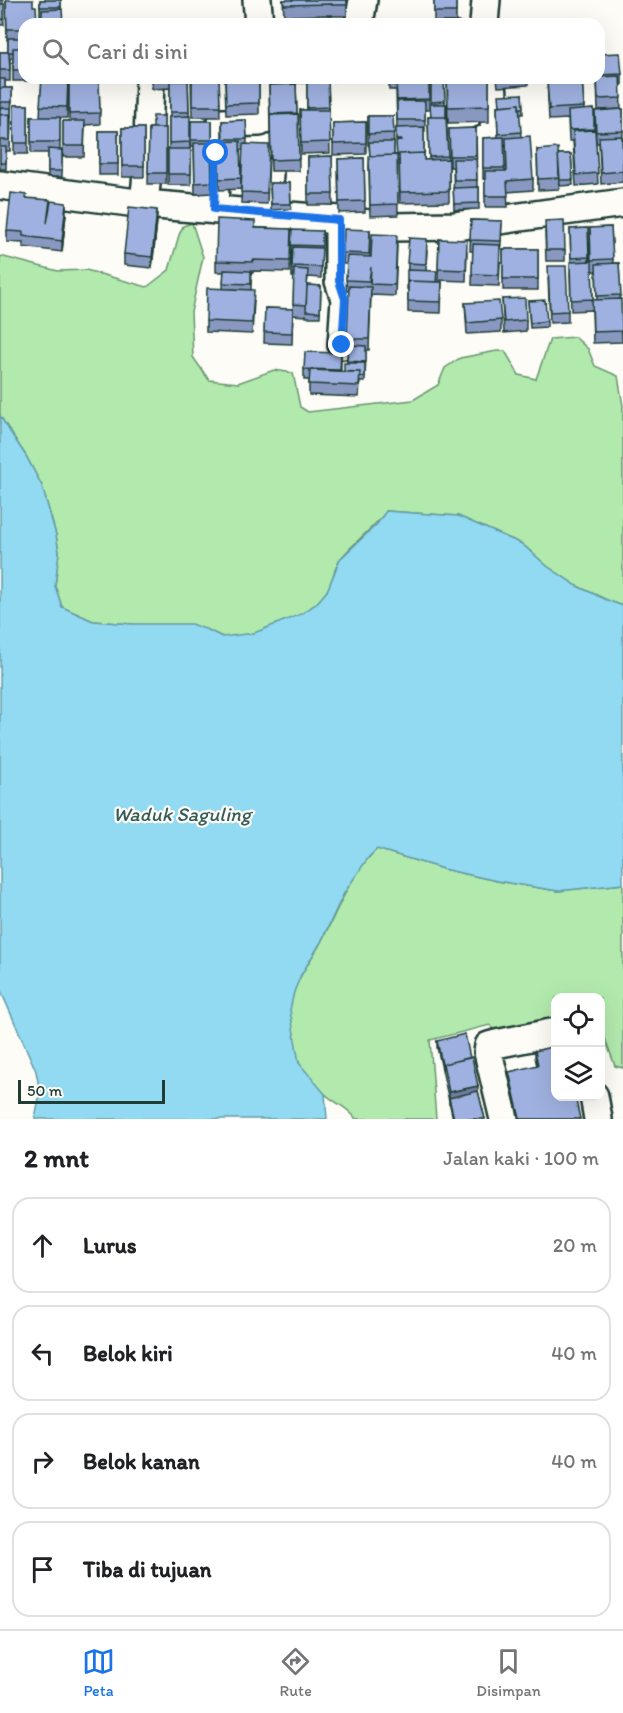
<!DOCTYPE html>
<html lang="id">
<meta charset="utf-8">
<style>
body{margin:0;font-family:Itim,sans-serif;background:#f2f2f2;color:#202124}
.controls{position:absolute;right:18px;bottom:18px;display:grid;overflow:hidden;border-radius:12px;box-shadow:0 6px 24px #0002}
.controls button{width:54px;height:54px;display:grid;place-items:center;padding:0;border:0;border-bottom:2px solid #e0e0e0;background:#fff;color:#202124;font:30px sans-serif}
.scale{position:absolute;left:18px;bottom:15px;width:147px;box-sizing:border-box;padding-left:6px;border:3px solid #1f3d34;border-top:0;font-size:16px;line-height:21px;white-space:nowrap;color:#1f3d34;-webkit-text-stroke:4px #fdfcf7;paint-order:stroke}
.stop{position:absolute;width:18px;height:18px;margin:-14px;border:4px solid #1a73e8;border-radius:50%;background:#fff}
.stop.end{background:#1a73e8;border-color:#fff;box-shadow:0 2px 6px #0008}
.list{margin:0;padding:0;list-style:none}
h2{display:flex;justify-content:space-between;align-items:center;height:78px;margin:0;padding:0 24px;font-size:26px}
h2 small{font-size:20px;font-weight:400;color:#757577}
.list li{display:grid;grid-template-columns:39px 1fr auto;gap:18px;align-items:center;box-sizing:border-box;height:96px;margin:0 12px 12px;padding:0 12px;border:2px solid #e0e0e0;border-radius:18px}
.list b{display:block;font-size:22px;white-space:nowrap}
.list em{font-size:20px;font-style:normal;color:#757577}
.icon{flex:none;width:33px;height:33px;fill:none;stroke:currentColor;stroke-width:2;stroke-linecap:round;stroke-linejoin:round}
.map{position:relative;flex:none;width:623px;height:1119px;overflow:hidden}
.search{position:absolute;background:#fff;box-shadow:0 6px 24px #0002;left:18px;right:18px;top:18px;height:66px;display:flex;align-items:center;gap:15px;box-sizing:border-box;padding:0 21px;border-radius:18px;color:#757577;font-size:22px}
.sheet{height:510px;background:#fff}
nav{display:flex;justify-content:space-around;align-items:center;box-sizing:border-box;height:84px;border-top:2px solid #e0e0e0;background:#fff;font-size:16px;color:#757577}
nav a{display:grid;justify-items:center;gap:3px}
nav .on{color:#1a73e8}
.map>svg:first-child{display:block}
.green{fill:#b2eaad;stroke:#689470;stroke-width:1.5}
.water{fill:#91daf2;stroke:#639ba6;stroke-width:1.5}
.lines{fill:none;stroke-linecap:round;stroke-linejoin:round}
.minor-casing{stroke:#1f3d34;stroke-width:32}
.minor{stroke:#fdfcf7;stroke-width:27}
.wall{fill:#8998c1;stroke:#1f3d34;stroke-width:1.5;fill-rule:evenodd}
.shaded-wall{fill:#6f7c9d;stroke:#1f3d34;stroke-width:1.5}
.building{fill:#9fb1e0;stroke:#1f3d34;stroke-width:1.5}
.route{stroke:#1a73e8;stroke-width:8}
.labels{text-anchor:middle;stroke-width:4.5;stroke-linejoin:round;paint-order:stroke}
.water-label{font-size:20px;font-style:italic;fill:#365c5a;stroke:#fdfcf7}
</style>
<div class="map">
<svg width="623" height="1119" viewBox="0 0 623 1119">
<rect width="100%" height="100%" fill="#fdfcf7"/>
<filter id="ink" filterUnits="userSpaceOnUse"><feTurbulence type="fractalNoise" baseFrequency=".0167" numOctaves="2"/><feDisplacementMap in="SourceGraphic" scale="12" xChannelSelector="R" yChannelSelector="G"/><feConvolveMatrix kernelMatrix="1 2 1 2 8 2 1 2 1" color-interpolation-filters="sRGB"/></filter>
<g filter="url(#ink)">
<path class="green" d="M 192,223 L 203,257 L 191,312 L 193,357 L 209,380 L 238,383 L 274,370 L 293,373 L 300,407 L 308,412 L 413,400 L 438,385 L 445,368 L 460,358 L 497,351 L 505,351 L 519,375 L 536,379 L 550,339 L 575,337 L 588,349 L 595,366 L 618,376 L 623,406 L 623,606 L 607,600 L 577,586 L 547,566 L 522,544 L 458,516 L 387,511 C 373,528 356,541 342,557 C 334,566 333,581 327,591 C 310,618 255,637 225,637 C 219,637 213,632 208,630 L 93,621 L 62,607 L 55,586 L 59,552 L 56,535 L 42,486 L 26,456 L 0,416 L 0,256 L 58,271 L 86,270 L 147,287 L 169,270 L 179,235 L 183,226 Z
M 377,849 L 443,869 L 497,881 L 558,891 L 623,884 L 623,1068 L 615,1066 L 601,1027 L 600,998 L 556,998 L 555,1021 L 496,1033 L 490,1025 L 430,1040 L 436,1119 L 356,1119 C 348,1107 334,1103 324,1093 C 315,1086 306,1075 300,1065 C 297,1058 290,1019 290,1011 C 290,988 309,963 320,944 C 337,912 350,874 377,849 Z"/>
<path class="water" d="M 0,416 L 26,456 L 42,486 L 56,535 L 59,552 L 55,586 L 62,607 L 93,621 L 132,624 L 191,624 L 208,630 L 222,637 L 254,633 L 301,614 L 316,604 L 327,591 L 340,559 L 377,524 L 386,511 L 458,516 L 522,544 L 547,566 L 577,586 L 607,600 L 623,606 L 623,884 L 558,891 L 497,881 L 443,869 L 377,849 L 368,858 L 344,893 L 321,942 L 301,975 L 294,992 L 290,1010 L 299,1063 L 325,1094 L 327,1119 L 35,1119 L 40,1093 L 36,1071 L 0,989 Z"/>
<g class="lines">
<g class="minor-casing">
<path id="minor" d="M 257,0 L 259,24
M 359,24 L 363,0
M 484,24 L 486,0
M 0,185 L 144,204 L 339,220 L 392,227 L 455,226 L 623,203
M 144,204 L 147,174 L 150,78
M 214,209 L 216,153 L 220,148 L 220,126 L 222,123 L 260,122 L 264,119 L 262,78
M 267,213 L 269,173
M 339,220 L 339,281 L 345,299 L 342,345
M 485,222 L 481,176 L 481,141 L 495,135 L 492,78
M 594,1096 L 598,1119
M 504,1119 L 488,1052 L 489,1046 L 496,1044 L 556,1032"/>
</g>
<use href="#minor" class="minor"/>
</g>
<path class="wall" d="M 0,0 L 3,0 L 4,25 L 0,25 Z
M 6,0 L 24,24 L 24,78 L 35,78 L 35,81 L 13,81 L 13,58 L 10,58 L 10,81 L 5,81 L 5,88 L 12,88 L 10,151 L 6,151 L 6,169 L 0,169 L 0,52 L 8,52 L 8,40 L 7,40 Z
M 40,0 L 61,0 L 61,9 L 42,18 L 40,18 Z
M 283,0 L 347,0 L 347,16 L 332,16 L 332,15 L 284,16 Z
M 434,0 L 456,0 L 456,22 L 434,22 Z
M 599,54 L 622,74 L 622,85 L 620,85 L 621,109 L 598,110 L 597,78 L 599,78 Z
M 42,78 L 73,78 L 73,79 L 68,79 L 67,118 L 60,118 L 60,150 L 62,150 L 62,177 L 48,177 L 48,153 L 31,153 L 31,117 L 40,117 Z
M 152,78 L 173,78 L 173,81 L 188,78 L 190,149 L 191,149 L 191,185 L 168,185 L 168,149 L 169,149 L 169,117 L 170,117 L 170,88 L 152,89 Z
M 191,78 L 219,78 L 220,117 L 192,117 Z
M 225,78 L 259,78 L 259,114 L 226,115 Z
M 292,78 L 340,78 L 340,81 L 328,82 L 330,153 L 301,154 L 300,110 L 307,110 L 307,83 L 292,83 Z
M 342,78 L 356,78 L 356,80 L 342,81 Z
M 358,78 L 379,78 L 379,80 L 358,80 Z
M 389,78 L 429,78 L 429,110 L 425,110 L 425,131 L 424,131 L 424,160 L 429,160 L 428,117 L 431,117 L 431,81 L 444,81 L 445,104 L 446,104 L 448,159 L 449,159 L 449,202 L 400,203 L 399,161 L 397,161 L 398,215 L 370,216 L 369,167 L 370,156 L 369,145 L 368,145 L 368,116 L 393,116 L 394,155 L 397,155 L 396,128 L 397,128 L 396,90 L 389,90 Z
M 447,78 L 489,78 L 489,122 L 448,123 Z
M 497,78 L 528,78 L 528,85 L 498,87 Z
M 582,78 L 584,110 L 594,109 L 598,184 L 576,186 L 573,141 L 569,141 L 568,119 L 549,120 L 547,80 Z
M 99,81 L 100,124 L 85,125 L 84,157 L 63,157 L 63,121 L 69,121 L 69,82 Z
M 296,84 L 297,114 L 298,114 L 299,171 L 271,171 L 269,85 Z
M 522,94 L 523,114 L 519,114 L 521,137 L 533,179 L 533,190 L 507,192 L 508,207 L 485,207 L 485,179 L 483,179 L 483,138 L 498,137 L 497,106 L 499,106 ZM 504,144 L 506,144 L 507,171 L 505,171 Z
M 14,105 L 28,105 L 28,154 L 14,154 Z
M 623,109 L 623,142 L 622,142 L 623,182 L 601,184 L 599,143 L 596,143 L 595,111 Z
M 246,120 L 247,144 L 269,156 L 267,204 L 241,203 L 243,150 L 240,150 L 241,189 L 219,190 L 218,142 L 222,142 L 222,121 Z
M 191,121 L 212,121 L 212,193 L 195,194 L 194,146 L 191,146 Z
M 366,122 L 366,154 L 333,155 L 333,123 Z
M 122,128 L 144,128 L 144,177 L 122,177 Z
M 149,128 L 166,128 L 166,184 L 148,184 Z
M 476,128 L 477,187 L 479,187 L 479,209 L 454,210 L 453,167 L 450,167 L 449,129 Z
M 99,131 L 118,131 L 118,175 L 99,175 Z
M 537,150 L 559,178 L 559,189 L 538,190 Z
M 558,154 L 571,154 L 573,185 L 560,186 Z
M 332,156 L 333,205 L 308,205 L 308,157 Z
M 364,158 L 365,212 L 339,213 L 338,159 Z
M 270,183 L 290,183 L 291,209 L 271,210 Z
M 27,198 L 50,209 L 66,214 L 62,252 L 23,247 L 23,243 L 7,242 L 7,231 Z
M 471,220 L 502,221 L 499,286 L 472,285 L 473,251 L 470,251 Z
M 157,221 L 152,268 L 124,265 L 124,254 Z
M 611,227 L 613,263 L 619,263 L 622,342 L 593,343 L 592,310 L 571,311 L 570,273 L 571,262 L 570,229 L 588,228 L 589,261 L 590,261 L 590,228 ZM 592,271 L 596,271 L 597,300 L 593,300 Z
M 255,228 L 291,229 L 290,272 L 253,271 L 253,273 L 251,273 L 251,290 L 223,289 L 224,272 L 216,272 L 216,261 Z
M 370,230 L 370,257 L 397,246 L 395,296 L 371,295 L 369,350 L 366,350 L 365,382 L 360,382 L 359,397 L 309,395 L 309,380 L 304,380 L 304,369 L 341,353 L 341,372 L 344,372 L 347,363 L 349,291 L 346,291 L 347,264 L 343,264 L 343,253 Z
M 322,231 L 321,278 L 308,277 L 307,285 L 321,286 L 320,317 L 306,317 L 306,314 L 306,316 L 293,315 L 294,277 L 292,277 L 291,245 Z
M 545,232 L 565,250 L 565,261 L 546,261 Z
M 409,238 L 427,250 L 426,270 L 436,282 L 442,282 L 441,313 L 408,312 L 408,289 L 407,289 Z
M 439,239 L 467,251 L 466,281 L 438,280 Z
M 503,249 L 538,249 L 538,290 L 503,290 Z
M 548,277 L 568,311 L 568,322 L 550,323 Z
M 502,299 L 526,320 L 526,331 L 504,333 Z
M 254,301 L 252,334 L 206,332 L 206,321 Z
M 528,301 L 547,321 L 547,327 L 530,328 Z
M 465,303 L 501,320 L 501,332 L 467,334 Z
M 265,308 L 293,309 L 292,344 L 264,343 Z
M 437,1041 L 478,1091 L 485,1119 L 453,1119 L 437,1047 Z
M 535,1051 L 580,1119 L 519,1119 L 509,1077 L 509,1072 L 537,1066 L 535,1057 Z"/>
<path class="shaded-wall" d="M 66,203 L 66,214 L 62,252 L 62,241 Z
M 157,210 L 157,221 L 152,268 L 152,257 Z
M 478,1086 L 478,1097 L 449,1098 L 449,1104 L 449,1092 Z"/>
<path class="building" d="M 6,0 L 33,0 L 33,6 L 36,6 L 37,24 L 24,24 L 24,29 L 7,29 Z
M 40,0 L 61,0 L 61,7 L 40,7 Z
M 283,0 L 347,0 L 347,5 L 332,5 L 332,4 L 284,5 Z
M 434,0 L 456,0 L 456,12 L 434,12 Z
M 0,4 L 4,4 L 4,19 L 0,19 Z
M 62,9 L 63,24 L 42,24 L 42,10 Z
M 356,19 L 356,24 L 326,24 L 326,20 Z
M 321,22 L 321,24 L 289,23 Z
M 432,22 L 459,22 L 459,24 L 432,24 Z
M 8,38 L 24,38 L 24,48 L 13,48 L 13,52 L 8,52 Z
M 13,48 L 24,48 L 24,70 L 13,70 Z
M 0,52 L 9,52 L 10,70 L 0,70 Z
M 620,53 L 622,74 L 599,75 L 599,54 Z
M 620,76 L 621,98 L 598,99 L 597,78 L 599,78 L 599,77 Z
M 42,78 L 68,78 L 67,107 L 40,106 Z
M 174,78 L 188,78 L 188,81 L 174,81 Z
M 192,78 L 219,78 L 220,106 L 192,106 Z
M 225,78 L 259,78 L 259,103 L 226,104 Z
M 307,78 L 328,78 L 329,107 L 307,108 Z
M 389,78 L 429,78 L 429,99 L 397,100 L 396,79 L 389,79 Z
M 447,78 L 489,78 L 489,106 L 448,107 Z
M 582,78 L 584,107 L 549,109 L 547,80 Z
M 0,79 L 5,79 L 5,88 L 0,88 Z
M 99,81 L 100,113 L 69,114 L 69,82 Z
M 170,81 L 188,81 L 189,112 L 170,112 Z
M 431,81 L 444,81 L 445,101 L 431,102 Z
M 296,84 L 297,113 L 270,114 L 269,85 Z
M 0,88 L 12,88 L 12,102 L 0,102 Z
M 522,94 L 523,108 L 519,108 L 519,104 L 500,106 L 499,95 Z
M 397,101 L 425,101 L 425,120 L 397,120 Z
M 430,104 L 446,104 L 446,117 L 431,117 Z
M 519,104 L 521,132 L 498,134 L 497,106 Z
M 14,105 L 28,105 L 28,143 L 14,143 Z
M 0,108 L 11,108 L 11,119 L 10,114 L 0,115 Z
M 594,109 L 594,129 L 569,130 L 568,111 Z
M 623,109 L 623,131 L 596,132 L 595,111 Z
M 300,110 L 329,110 L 330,142 L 301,143 Z
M 10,114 L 10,140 L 0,140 L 0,115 Z
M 298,114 L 299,159 L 271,160 L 270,115 Z
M 153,116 L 164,116 L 164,128 L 153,128 Z
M 190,116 L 190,142 L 169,143 L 169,117 Z
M 368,116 L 393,116 L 394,133 L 368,134 Z
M 31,117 L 60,117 L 60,142 L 31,142 Z
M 428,117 L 446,117 L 448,156 L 429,157 Z
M 246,120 L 247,139 L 223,139 L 222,121 Z
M 63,121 L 85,121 L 84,146 L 63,146 Z
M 191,121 L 212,121 L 212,140 L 191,140 Z
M 366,122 L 366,143 L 333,144 L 333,123 Z
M 424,127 L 424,155 L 424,153 L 399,154 L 399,155 L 397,156 L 396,142 L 403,140 L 396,140 L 396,128 Z
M 122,128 L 144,128 L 144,166 L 122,166 Z
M 149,128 L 166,128 L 166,173 L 148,173 Z
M 476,128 L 476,156 L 450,156 L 449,129 Z
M 595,130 L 598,173 L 576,175 L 573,131 Z
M 99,131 L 118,131 L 118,164 L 99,164 Z
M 530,136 L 533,179 L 507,181 L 508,196 L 485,196 L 485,171 L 507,171 L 506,138 Z
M 622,136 L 623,171 L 601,173 L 599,137 Z
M 504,137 L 505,168 L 483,168 L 483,138 Z
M 240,141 L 241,178 L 219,179 L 218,142 Z
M 369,142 L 394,142 L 394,155 L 370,156 Z
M 194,143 L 211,143 L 212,182 L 195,183 Z
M 243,144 L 269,145 L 267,193 L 241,192 Z
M 0,147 L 6,147 L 6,163 L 0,163 Z
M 558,148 L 559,178 L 538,179 L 537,150 Z
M 48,149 L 62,150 L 62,171 L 48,171 Z
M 168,149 L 191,149 L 191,174 L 168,174 Z
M 424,153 L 424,160 L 449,159 L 449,191 L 400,192 L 399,154 Z
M 558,154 L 571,154 L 573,180 L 560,180 Z
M 397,155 L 398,204 L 370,205 L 369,156 Z
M 332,156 L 333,194 L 308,194 L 308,157 Z
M 364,158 L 365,201 L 339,202 L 338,159 Z
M 453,159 L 476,159 L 477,180 L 454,180 Z
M 270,183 L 290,183 L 291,204 L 271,204 Z
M 479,187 L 479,203 L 454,204 L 453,188 Z
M 11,193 L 27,195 L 26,198 L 50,200 L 47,223 L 51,201 L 66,203 L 62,241 L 23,236 L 23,232 L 7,231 Z
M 129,207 L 157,210 L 152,257 L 124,254 Z
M 217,219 L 255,221 L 255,228 L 291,229 L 290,261 L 253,260 L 253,262 L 216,261 Z
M 471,220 L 502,221 L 501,241 L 470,240 Z
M 564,220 L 565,250 L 546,250 L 545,221 Z
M 611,227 L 613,259 L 591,260 L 590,228 Z
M 588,228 L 589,257 L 571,258 L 570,229 Z
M 344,229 L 370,230 L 369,254 L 343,253 Z
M 292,230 L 322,231 L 322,246 L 291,245 Z
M 372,234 L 397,235 L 395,285 L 370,284 L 371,267 L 369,281 L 346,280 L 347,256 L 371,257 Z
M 409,238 L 427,239 L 426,264 L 407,263 Z
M 439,239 L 467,240 L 466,270 L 438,269 Z
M 473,244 L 500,245 L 499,275 L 472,274 Z
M 293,247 L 322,248 L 321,267 L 292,266 Z
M 503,249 L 538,249 L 538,279 L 503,279 Z
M 592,261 L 593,299 L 571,300 L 570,262 Z
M 619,263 L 621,295 L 597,296 L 596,264 Z
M 548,266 L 566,266 L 568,311 L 550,312 Z
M 294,269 L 308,270 L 306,305 L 293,304 Z
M 224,270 L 251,271 L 251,284 L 223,283 Z
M 407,270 L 437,271 L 436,282 L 408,281 L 408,284 L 407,283 Z
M 408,281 L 442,282 L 441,302 L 408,301 Z
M 307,285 L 321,286 L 320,312 L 306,311 Z
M 349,286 L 371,287 L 369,339 L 347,339 Z
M 207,288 L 254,290 L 252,323 L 206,321 Z
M 525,298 L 526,320 L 504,322 L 502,299 Z
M 621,299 L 622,331 L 593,332 L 592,300 Z
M 545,300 L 547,321 L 530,323 L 528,301 Z
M 499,301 L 501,320 L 467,323 L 465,303 Z
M 265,308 L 293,309 L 292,333 L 264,332 Z
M 348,345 L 366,346 L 366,362 L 347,361 Z
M 305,352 L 341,353 L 340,370 L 304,369 Z
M 344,363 L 365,363 L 365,377 L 360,376 L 360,372 L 344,372 Z
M 310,370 L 360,372 L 359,386 L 309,384 Z
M 465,1034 L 470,1058 L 443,1064 L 443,1069 L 437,1041 Z
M 555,1046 L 555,1096 L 575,1096 L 580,1119 L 520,1119 L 509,1072 L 538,1065 L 535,1051 Z
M 472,1057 L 478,1086 L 449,1092 L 443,1064 Z
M 478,1091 L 485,1119 L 454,1119 L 449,1098 Z"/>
</g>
<g class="lines" filter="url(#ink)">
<path class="route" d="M 216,153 L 214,209 L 339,220 L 339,281 L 345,299 L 342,345"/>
</g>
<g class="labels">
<g class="water-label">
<text x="182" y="821">Waduk Saguling</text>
</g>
</g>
</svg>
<div class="controls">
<button><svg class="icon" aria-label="locate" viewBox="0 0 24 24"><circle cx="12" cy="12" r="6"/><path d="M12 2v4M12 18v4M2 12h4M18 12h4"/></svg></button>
<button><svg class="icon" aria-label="layers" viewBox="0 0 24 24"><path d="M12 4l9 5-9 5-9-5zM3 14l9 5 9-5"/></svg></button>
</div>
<div class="scale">50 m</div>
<div class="stop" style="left:216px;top:153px"></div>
<div class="stop end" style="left:342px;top:345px"></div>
<div class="search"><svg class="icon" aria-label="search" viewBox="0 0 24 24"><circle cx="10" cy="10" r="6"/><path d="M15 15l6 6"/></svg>Cari di sini</div>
</div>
<section class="sheet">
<h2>2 mnt<small>Jalan kaki · 100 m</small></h2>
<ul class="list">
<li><svg class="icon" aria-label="ahead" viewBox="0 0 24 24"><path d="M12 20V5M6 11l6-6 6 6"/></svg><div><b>Lurus</b></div><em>20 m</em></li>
<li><svg class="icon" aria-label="left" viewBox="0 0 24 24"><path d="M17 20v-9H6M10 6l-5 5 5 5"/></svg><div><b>Belok kiri</b></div><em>40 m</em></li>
<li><svg class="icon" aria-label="right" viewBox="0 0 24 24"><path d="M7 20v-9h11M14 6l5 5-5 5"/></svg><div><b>Belok kanan</b></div><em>40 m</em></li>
<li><svg class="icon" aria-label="arrive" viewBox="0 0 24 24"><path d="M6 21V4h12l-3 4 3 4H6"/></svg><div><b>Tiba di tujuan</b></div></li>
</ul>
</section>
<nav>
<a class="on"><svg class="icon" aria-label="map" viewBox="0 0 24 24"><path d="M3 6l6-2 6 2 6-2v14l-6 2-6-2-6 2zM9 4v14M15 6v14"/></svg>Peta</a>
<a><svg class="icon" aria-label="directions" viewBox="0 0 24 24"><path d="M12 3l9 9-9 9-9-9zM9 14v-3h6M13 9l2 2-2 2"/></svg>Rute</a>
<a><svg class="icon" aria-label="saved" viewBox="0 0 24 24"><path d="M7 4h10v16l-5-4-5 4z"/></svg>Disimpan</a>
</nav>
